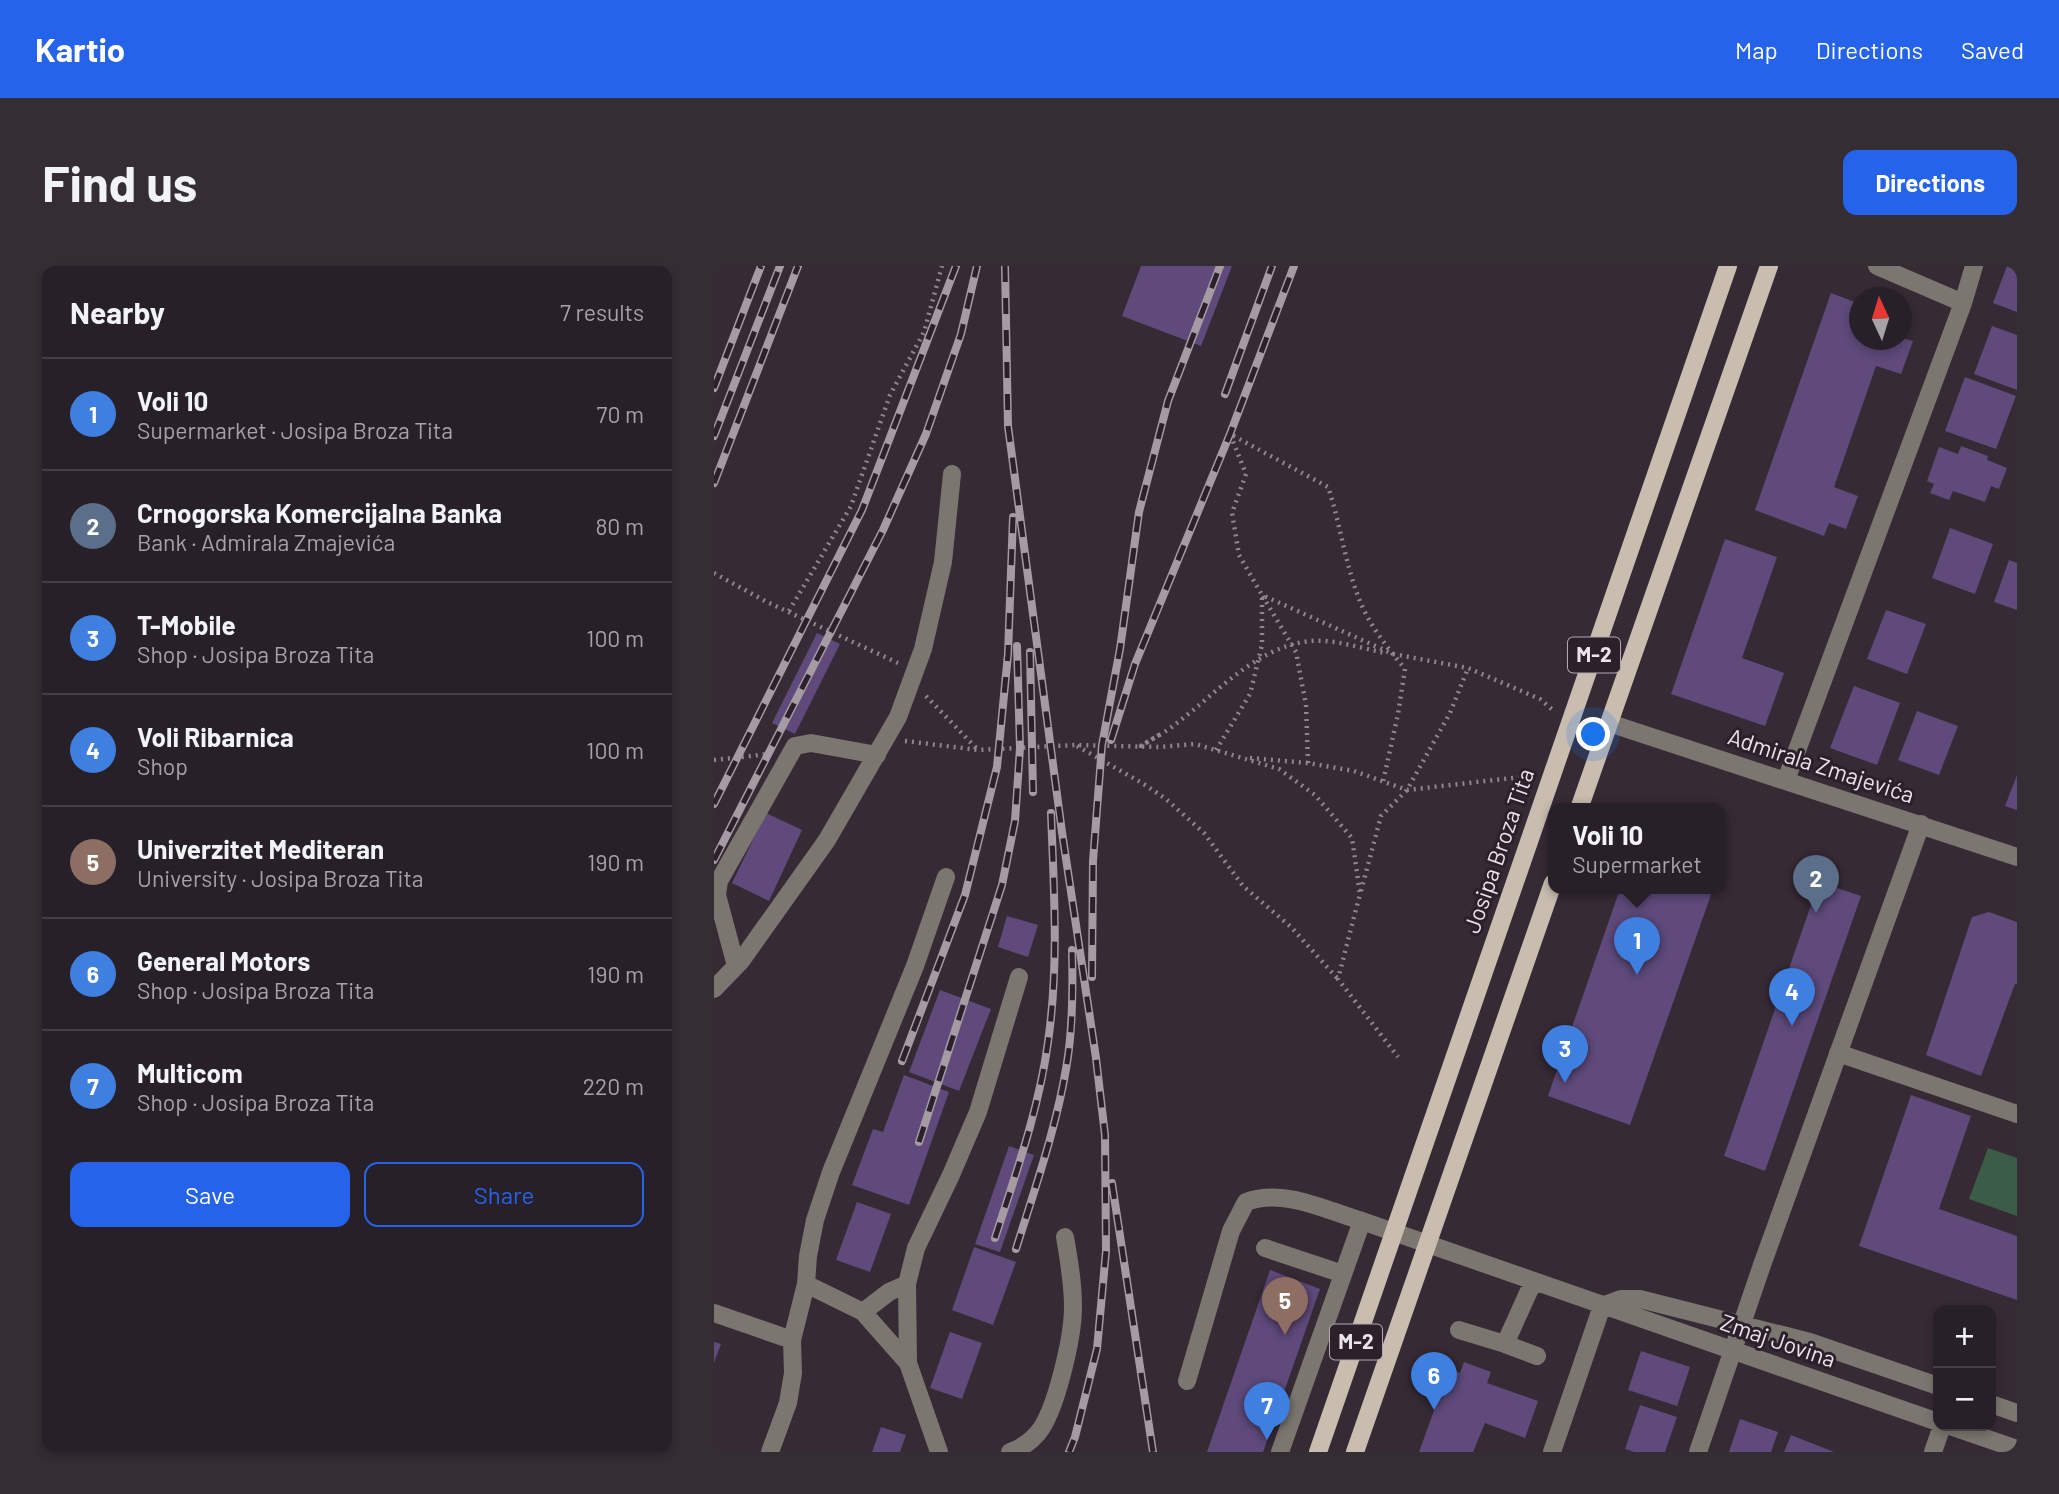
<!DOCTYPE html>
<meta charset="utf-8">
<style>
body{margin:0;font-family:Barlow,sans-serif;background:#342d34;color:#f1f3f6}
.controls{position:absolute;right:21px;bottom:21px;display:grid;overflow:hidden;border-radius:14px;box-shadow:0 4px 10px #0003}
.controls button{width:63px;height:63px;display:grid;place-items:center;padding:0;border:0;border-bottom:2px solid #443e45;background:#282028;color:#f1f3f6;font:35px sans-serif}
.compass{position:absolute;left:1135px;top:21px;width:63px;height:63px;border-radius:50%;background:#282028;box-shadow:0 4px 10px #0003;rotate:356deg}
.you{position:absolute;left:880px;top:469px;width:24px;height:24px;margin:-18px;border:5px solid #fff;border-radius:50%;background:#1a73e8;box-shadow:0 0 0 10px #1a73e833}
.badge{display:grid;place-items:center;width:46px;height:46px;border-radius:50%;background:#2563eb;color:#fff;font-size:23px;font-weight:700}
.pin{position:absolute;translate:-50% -58px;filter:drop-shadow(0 2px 4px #0008)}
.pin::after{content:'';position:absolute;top:37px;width:24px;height:21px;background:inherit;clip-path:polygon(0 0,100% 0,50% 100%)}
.popup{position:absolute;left:834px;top:537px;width:178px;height:91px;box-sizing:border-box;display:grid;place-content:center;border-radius:14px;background:#282028;filter:drop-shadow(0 2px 5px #0005);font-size:23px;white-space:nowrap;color:#a5a3a8}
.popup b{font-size:26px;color:#f1f3f6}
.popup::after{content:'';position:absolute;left:50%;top:100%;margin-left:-14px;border:14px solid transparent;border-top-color:#282028}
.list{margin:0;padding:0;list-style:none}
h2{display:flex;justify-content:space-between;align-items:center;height:91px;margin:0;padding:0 28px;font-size:30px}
h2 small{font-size:23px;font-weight:400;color:#a5a3a8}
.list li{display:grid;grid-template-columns:46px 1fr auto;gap:21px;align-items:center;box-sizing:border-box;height:112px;padding:0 28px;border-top:2px solid #443e45}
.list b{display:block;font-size:26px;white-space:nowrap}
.list p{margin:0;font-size:23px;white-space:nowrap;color:#a5a3a8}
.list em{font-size:23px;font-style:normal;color:#a5a3a8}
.actions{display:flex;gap:14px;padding:21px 28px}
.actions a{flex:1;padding:16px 0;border:2px solid #2563eb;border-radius:14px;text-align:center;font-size:24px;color:#2563eb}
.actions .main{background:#2563eb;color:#fff}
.map{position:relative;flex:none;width:1303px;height:1186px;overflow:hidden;border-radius:14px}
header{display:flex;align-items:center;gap:42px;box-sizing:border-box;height:98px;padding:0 35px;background:#2563eb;color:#fff}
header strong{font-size:33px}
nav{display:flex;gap:38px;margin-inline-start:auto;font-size:24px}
.intro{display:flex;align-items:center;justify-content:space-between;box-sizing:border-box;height:168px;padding:0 42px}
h1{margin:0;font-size:49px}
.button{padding:18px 32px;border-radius:14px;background:#2563eb;color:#fff;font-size:24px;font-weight:700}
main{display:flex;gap:42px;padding:0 42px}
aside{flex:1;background:#282028;border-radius:14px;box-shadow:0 4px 10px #0003}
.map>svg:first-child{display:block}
.green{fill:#3b5c47}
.building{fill:#5f4a7b}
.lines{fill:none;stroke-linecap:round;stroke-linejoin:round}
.path{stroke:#90868f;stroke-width:4.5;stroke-dasharray:2 5;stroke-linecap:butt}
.minor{stroke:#7b766f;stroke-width:18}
.major{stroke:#c8bdaf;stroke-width:18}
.rail-casing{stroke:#a49ba3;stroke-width:8}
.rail{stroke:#2c202b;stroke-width:5;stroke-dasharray:16;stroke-linecap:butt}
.labels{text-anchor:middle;stroke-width:6;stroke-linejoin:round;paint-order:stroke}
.shield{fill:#2c202b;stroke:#b2a9b1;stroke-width:2}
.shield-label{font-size:21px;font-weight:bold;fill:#ece4eb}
.street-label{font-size:23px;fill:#ece4eb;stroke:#2c202b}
</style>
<header>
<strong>Kartio</strong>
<nav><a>Map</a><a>Directions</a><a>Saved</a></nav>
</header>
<div class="intro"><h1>Find us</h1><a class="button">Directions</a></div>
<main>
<aside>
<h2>Nearby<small>7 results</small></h2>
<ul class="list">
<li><span class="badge" style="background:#3f7fe0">1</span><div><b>Voli 10</b><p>Supermarket · Josipa Broza Tita</p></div><em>70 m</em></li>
<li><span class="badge" style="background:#5c6f8a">2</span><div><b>Crnogorska Komercijalna Banka</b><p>Bank · Admirala Zmajevića</p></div><em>80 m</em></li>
<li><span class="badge" style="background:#3f7fe0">3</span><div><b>T-Mobile</b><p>Shop · Josipa Broza Tita</p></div><em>100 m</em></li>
<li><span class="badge" style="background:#3f7fe0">4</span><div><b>Voli Ribarnica</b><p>Shop</p></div><em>100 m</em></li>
<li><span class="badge" style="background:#8d6e63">5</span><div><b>Univerzitet Mediteran</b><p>University · Josipa Broza Tita</p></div><em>190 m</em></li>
<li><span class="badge" style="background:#3f7fe0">6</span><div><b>General Motors</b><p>Shop · Josipa Broza Tita</p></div><em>190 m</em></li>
<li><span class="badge" style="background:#3f7fe0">7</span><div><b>Multicom</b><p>Shop · Josipa Broza Tita</p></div><em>220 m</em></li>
</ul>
<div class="actions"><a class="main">Save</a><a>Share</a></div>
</aside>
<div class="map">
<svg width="1303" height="1186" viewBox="0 0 1303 1186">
<rect width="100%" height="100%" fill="#362a35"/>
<path class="green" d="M 1274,882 L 1303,892 L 1303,950 L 1255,933 Z"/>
<path class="building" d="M 427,0 L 518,0 L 487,80 L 408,50 Z
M 1293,0 L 1303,0 L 1303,46 L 1279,37 Z
M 1117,27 L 1146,38 L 1146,74 L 1188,74 L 1188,72 L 1199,75 L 1187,108 L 1162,100 L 1120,221 L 1144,230 L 1132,263 L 1115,257 L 1110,270 L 1041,244 Z
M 1278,60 L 1303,69 L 1303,124 L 1260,108 Z
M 1251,111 L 1302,130 L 1282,183 L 1231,165 Z
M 1247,180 L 1274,190 L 1273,194 L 1293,202 L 1285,223 L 1277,220 L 1271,236 L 1239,225 L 1235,234 L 1216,227 L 1220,218 L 1213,215 L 1225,181 L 1244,188 Z
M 1236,262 L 1279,278 L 1261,328 L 1218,312 Z
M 1011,273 L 1063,291 L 1028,392 L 1070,407 L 1051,460 L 957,428 Z
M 1295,294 L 1303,297 L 1303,344 L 1280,336 Z
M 1172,344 L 1212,358 L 1193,408 L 1153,393 Z
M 103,367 L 126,378 L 81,468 L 58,457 Z
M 1140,420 L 1186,437 L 1163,499 L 1116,482 Z
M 1203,445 L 1244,460 L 1225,509 L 1184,494 Z
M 1303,509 L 1303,544 L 1291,540 Z
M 52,547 L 88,564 L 55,635 L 18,617 Z
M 1105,616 L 1147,630 L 1051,905 L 1010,890 Z
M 906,623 L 999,623 L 916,859 L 834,830 Z
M 1275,646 L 1303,656 L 1303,718 L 1301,718 L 1267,810 L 1212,789 L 1258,651 Z
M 293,650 L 324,659 L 314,691 L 284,681 Z
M 226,724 L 277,743 L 245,825 L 195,806 Z
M 190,809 L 235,826 L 195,939 L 138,919 L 159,863 L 169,866 Z
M 1197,829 L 1257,850 L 1225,943 L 1303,970 L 1303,1034 L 1145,980 Z
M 295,880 L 320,889 L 286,986 L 261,978 Z
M 143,936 L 177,948 L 156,1006 L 122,994 Z
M 260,981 L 302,996 L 279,1059 L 238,1044 Z
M 556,1004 L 606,1023 L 549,1186 L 493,1186 Z
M 236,1066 L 268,1077 L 248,1133 L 216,1122 Z
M 0,1076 L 7,1078 L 0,1097 Z
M 927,1085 L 976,1101 L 963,1140 L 914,1124 Z
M 750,1096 L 777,1106 L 773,1117 L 824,1135 L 811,1172 L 771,1157 L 759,1186 L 705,1186 L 735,1103 L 746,1107 Z
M 926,1139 L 963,1151 L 951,1186 L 920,1186 L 911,1183 Z
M 1026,1153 L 1064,1166 L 1057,1186 L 1015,1186 Z
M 167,1161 L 192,1169 L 186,1186 L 158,1186 Z
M 1077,1169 L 1120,1186 L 1070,1186 Z"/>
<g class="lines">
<path class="path" d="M 0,307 L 51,335 L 184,397
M 75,345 L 137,240 L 176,129 L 210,66 L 228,0
M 212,430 L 264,484
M 445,469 L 427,480 C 437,473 449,468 459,460 C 504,427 551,370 612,375 C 632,377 652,383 671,387
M 191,475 L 264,484 L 361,479 L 445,481 L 481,478 L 565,503 L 601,529 L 638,572 L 646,628 L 624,713 L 684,791
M 363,480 L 428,517 L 452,533 L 490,567 L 529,620 L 577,661 L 623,712
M 502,484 L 536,428 L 548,379 L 548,329 L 525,289 L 518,247 L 532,208 L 516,168 L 614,221 C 626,257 631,296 644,330 C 654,358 673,381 691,403 L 684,448 L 669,516
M 536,492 L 594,497 L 640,505 L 693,524 L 816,510
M 0,494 L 54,488
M 594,497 L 592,439 L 582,386 L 548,329 L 679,388 L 754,402 L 826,433 L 840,445
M 647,625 L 667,550 L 693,524 L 736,447 L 754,402"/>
<path class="minor" d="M 1163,0 L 1249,37 L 1260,0
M 895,457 L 1303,591
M 1072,514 L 1249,37
M 22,700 L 3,629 L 5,615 L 81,480 L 97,477 L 163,489
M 0,723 L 27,695 L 113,574 L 184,451 L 209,383 L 229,296 L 238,208
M 1124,787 L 1303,848
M 551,982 L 629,1008
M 819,1016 L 791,1078 L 823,1090
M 92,1018 L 149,1046 L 194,1097 L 225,1186
M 888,1040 L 907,1033 L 926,1033 L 1096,1076 L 1224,1120
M 149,1046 L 175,1026 L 193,1018
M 0,1047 L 78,1074
M 745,1064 L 791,1078
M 194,1097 L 193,1018 L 202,982 L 237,909 L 264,846 L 305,711
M 473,1115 L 517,965 L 532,936 C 570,922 611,944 648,955 L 1224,1156
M 1277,1138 L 1303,1147
M 1236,1160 L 1303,1183
M 56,1186 L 74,1137 L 79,1107 L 78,1074 L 92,1018 L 94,990 L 101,954 L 117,906 L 201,700 L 232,611
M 296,1186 C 305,1183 316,1176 323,1168 C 342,1147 359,1070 359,1041 C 359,1017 355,994 351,971
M 566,1186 L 648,955
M 838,1186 L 888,1040
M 984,1186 L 1048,999 L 1207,558
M 1219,1186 L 1228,1160"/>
<path class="major" d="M 865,543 L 1055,0
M 604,1186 L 1014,0
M 641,1186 L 839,617"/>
<g class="rail-casing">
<path id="rail" d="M 291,0 L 294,160 L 348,566 L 382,792 L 391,869 L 392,985 L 383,1083 L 361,1171 L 355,1186
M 0,122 L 47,0
M 511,128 L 558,0
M 0,170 L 66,0
M 0,217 L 84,0
M 316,386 L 319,526
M 397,474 L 421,398 L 516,168 L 580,0
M 0,538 L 148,244 L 242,0
M 0,594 L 169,264 L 212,168 L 247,68 L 263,0
M 378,711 L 379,595 L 388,479 L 406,383 L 425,246 L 454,135 L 506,0
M 188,795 L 251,629 L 283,501 L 294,388 L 299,251
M 205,876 L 288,619 L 301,555 L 306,482 L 303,380
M 398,917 L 439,1186
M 281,972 C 302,907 325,843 334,776 C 345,700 340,624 337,547
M 302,983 C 321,922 343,860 353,797 C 359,760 359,721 358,684"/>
</g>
<use href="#rail" class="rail"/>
</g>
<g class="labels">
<g class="shield">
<rect x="854" y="371.5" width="52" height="35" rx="5"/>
<rect x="616" y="1058.5" width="52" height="35" rx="5"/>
</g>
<g class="shield-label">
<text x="880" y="396">M-2</text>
<text x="642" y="1083">M-2</text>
</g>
<g class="street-label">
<text transform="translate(1107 500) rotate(18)" y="8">Admirala Zmajevića</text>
<text transform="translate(785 585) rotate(-71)" y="8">Josipa Broza Tita</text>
<text transform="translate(1064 1075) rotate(19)" y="8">Zmaj Jovina</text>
</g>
</g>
</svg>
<div class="controls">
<button>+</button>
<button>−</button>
</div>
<svg class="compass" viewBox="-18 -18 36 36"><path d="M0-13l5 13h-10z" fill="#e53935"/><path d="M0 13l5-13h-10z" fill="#a5a3a8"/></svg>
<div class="you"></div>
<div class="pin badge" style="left:923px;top:709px;background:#3f7fe0">1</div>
<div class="popup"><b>Voli 10</b>Supermarket</div>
<div class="pin badge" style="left:1102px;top:647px;background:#5c6f8a">2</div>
<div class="pin badge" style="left:851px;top:817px;background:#3f7fe0">3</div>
<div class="pin badge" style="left:1078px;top:760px;background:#3f7fe0">4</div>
<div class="pin badge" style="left:571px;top:1069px;background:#8d6e63">5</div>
<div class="pin badge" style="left:720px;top:1144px;background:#3f7fe0">6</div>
<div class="pin badge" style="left:553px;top:1174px;background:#3f7fe0">7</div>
</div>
</main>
